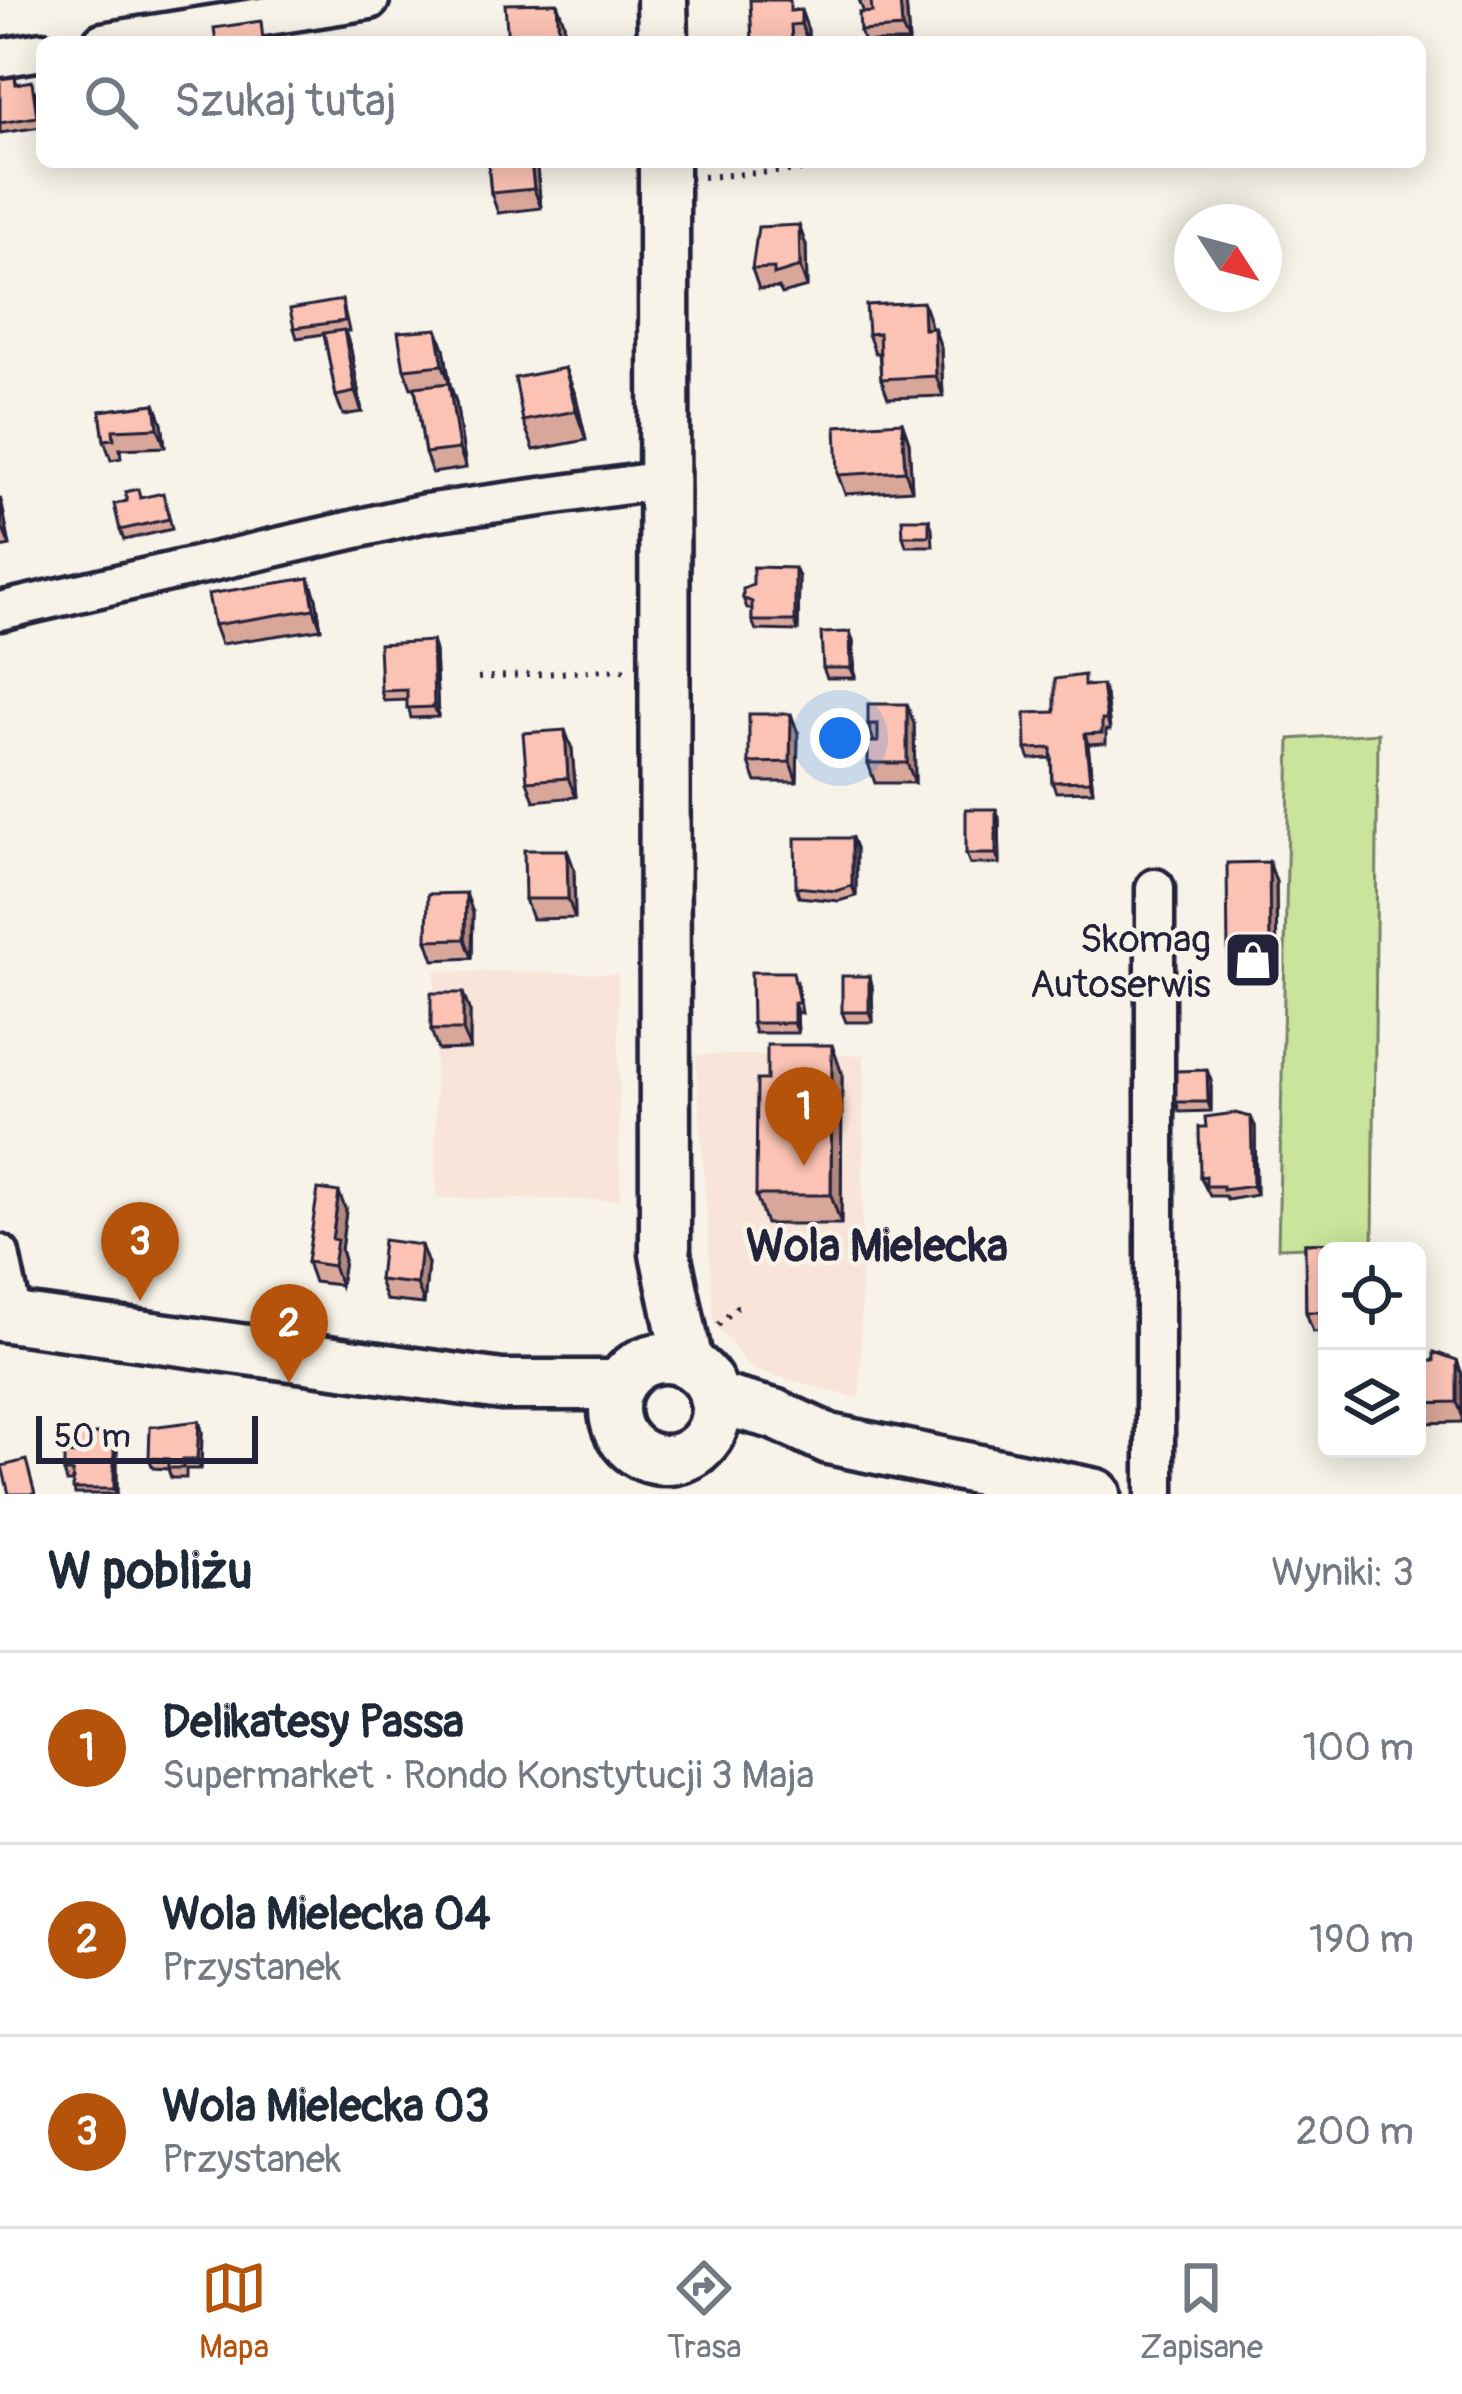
<!DOCTYPE html>
<html lang="pl">
<meta charset="utf-8">
<style>
body{margin:0;font-family:Pangolin,sans-serif;background:#f6f6f7;color:#1f2937}
.controls{position:absolute;right:36px;bottom:36px;display:grid;overflow:hidden;border-radius:18px;box-shadow:0 6px 30px #0003}
.controls button{width:108px;height:108px;display:grid;place-items:center;padding:0;border:0;border-bottom:3px solid #e0e1e3;background:#fff;color:#1f2937;font:60px sans-serif}
.compass{position:absolute;left:1174px;top:204px;width:108px;height:108px;border-radius:50%;background:#fff;box-shadow:0 6px 30px #0003;rotate:126deg}
.scale{position:absolute;left:36px;bottom:30px;width:222px;box-sizing:border-box;padding-left:12px;border:6px solid #22223b;border-top:0;font-size:33px;line-height:42px;white-space:nowrap;color:#22223b;-webkit-text-stroke:9px #f7f3e8;paint-order:stroke}
.you{position:absolute;left:840px;top:738px;width:42px;height:42px;margin:-30px;border:9px solid #fff;border-radius:50%;background:#1a73e8;box-shadow:0 0 0 18px #1a73e833}
.badge{display:grid;place-items:center;width:78px;height:78px;border-radius:50%;background:#b45309;color:#fff;font-size:39px;font-weight:700}
.pin{position:absolute;translate:-50% -99px;filter:drop-shadow(0 3px 6px #0008)}
.pin::after{content:'';position:absolute;top:63px;width:42px;height:36px;background:inherit;clip-path:polygon(0 0,100% 0,50% 100%)}
.list{margin:0;padding:0;list-style:none}
h2{display:flex;justify-content:space-between;align-items:center;height:156px;margin:0;padding:0 48px;font-size:51px}
h2 small{font-size:39px;font-weight:400;color:#747a83}
.list li{display:grid;grid-template-columns:78px 1fr auto;gap:36px;align-items:center;box-sizing:border-box;height:192px;padding:0 48px;border-top:3px solid #e0e1e3}
.list b{display:block;font-size:45px;white-space:nowrap}
.list p{margin:0;font-size:39px;white-space:nowrap;color:#747a83}
.list em{font-size:39px;font-style:normal;color:#747a83}
.icon{flex:none;width:66px;height:66px;fill:none;stroke:currentColor;stroke-width:2;stroke-linecap:round;stroke-linejoin:round}
.map{position:relative;flex:none;width:1462px;height:1494px;overflow:hidden}
.search{position:absolute;background:#fff;box-shadow:0 6px 30px #0003;left:36px;right:36px;top:36px;height:132px;display:flex;align-items:center;gap:30px;box-sizing:border-box;padding:0 42px;border-radius:18px;color:#747a83;font-size:45px}
.sheet{height:732px;background:#fff}
nav{display:flex;justify-content:space-around;align-items:center;box-sizing:border-box;height:168px;border-top:3px solid #e0e1e3;background:#fff;font-size:33px;color:#747a83}
nav a{display:grid;justify-items:center;gap:6px}
nav .on{color:#b45309}
.map>svg:first-child{display:block}
.built{fill:#f8e4d8}
.green{fill:#cae49b;stroke:#76836b;stroke-width:3}
.lines{fill:none;stroke-linecap:round;stroke-linejoin:round}
.street-casing{stroke:#22223b;stroke-width:45}
.secondary-casing{stroke:#22223b;stroke-width:57}
.path{stroke:#22223b;stroke-width:6;stroke-dasharray:3 9;stroke-linecap:butt}
.street{stroke:#f7f3e8;stroke-width:36}
.secondary{stroke:#f7f3e8;stroke-width:48}
.wall{fill:#d9a79a;stroke:#22223b;stroke-width:3}
.shaded-wall{fill:#b0887d;stroke:#22223b;stroke-width:3}
.building{fill:#fcc2b3;stroke:#22223b;stroke-width:3}
.labels{text-anchor:middle;stroke-width:9;stroke-linejoin:round;paint-order:stroke}
.poi-label{font-size:39px;fill:#22223b;stroke:#f7f3e8;text-anchor:end}
.quarter-label{font-size:45px;font-weight:bold;fill:#22223b;stroke:#f7f3e8}
</style>
<div class="map">
<svg width="1462" height="1494" viewBox="0 0 1462 1494">
<rect width="100%" height="100%" fill="#f7f3e8"/>
<filter id="ink" filterUnits="userSpaceOnUse"><feTurbulence type="fractalNoise" baseFrequency=".00833" numOctaves="2"/><feDisplacementMap in="SourceGraphic" scale="24" xChannelSelector="R" yChannelSelector="G"/><feConvolveMatrix kernelMatrix="1 2 1 2 8 2 1 2 1" color-interpolation-filters="sRGB"/></filter>
<g filter="url(#ink)">
<path class="built" d="M 435,971 L 618,974 L 620,1200 L 436,1198 Z
M 696,1055 L 864,1055 L 860,1399 L 752,1369 L 714,1324 Z"/>
<path class="green" d="M 1378,733 L 1373,1245 L 1278,1248 L 1290,739 Z"/>
<g class="lines">
<g class="street-casing">
<path id="street" d="M 102,42 L 370,0
M 0,58 L 42,51
M 0,611 L 425,513 L 664,480
M 1155,888 L 1155,1494
M 0,1254 L 13,1316"/>
</g>
<g class="secondary-casing">
<path id="secondary" d="M 662,0 L 663,42
M 664,162 L 665,1253 L 688,1363
M 0,1316 L 502,1385 L 620,1385
M614 1409a51 51 0 1 1 102 0a51 51 0 1 1-102 0Z
M 714,1398 L 774,1414 L 829,1439 L 1096,1494"/>
</g>
<path class="path" d="M 703,177 L 915,162
M 478,678 L 620,669 L 630,673
M 718,1325 L 737,1307 L 746,1307"/>
<use href="#street" class="street"/>
<use href="#secondary" class="secondary"/>
</g>
<path class="wall" d="M 859,0 L 906,0 L 909,42 L 864,42 L 860,31 L 864,13 Z
M 795,10 L 808,30 L 808,42 L 752,42 Z
M 564,23 L 565,42 L 508,42 Z
M 15,77 L 17,84 L 35,91 L 41,127 L 0,133 L 0,79 Z
M 488,162 L 534,162 L 537,169 L 541,208 L 498,213 L 491,193 Z
M 806,245 L 807,287 L 782,294 L 779,288 L 759,289 L 752,269 Z
M 342,300 L 349,331 L 345,331 L 351,350 L 362,412 L 343,415 L 336,396 L 324,334 L 297,338 L 294,328 Z
M 930,322 L 931,328 L 934,328 L 941,348 L 943,396 L 888,398 L 881,379 L 879,353 L 875,353 L 868,334 Z
M 444,348 L 450,384 L 456,402 L 466,468 L 432,473 L 425,453 L 415,388 L 411,388 L 404,369 Z
M 565,368 L 576,397 L 586,440 L 534,450 L 523,421 Z
M 155,404 L 162,423 L 165,447 L 120,449 L 121,458 L 111,460 L 104,440 L 100,411 Z
M 902,422 L 909,442 L 912,490 L 845,494 L 838,475 Z
M 0,498 L 10,546 L 0,548 Z
M 141,498 L 166,503 L 172,529 L 124,540 L 120,530 Z
M 929,519 L 932,528 L 933,546 L 906,546 L 903,536 Z
M 799,577 L 798,631 L 756,630 L 752,621 L 752,610 L 747,608 L 743,598 Z
M 309,578 L 316,598 L 321,629 L 221,644 L 214,625 Z
M 850,632 L 853,641 L 855,678 L 827,678 L 823,668 Z
M 432,641 L 435,651 L 438,717 L 411,718 L 407,700 L 384,701 L 381,691 Z
M 1087,685 L 1106,695 L 1110,730 L 1106,730 L 1106,743 L 1088,744 L 1093,791 L 1056,792 L 1052,782 L 1051,758 L 1030,759 L 1026,749 L 1055,712 Z
M 868,724 L 914,724 L 915,783 L 875,783 L 868,763 L 874,742 Z
M 798,733 L 797,782 L 756,782 L 749,763 Z
M 572,749 L 576,797 L 534,801 L 527,781 Z
M 999,819 L 1000,864 L 970,864 L 966,854 Z
M 852,838 L 856,848 L 856,896 L 839,901 L 799,897 L 796,887 Z
M 567,850 L 574,869 L 575,918 L 532,919 L 525,899 Z
M 1269,862 L 1276,882 L 1277,974 L 1235,974 L 1228,955 Z
M 473,913 L 472,958 L 434,960 L 427,940 Z
M 869,976 L 872,985 L 873,1022 L 846,1022 L 842,1012 Z
M 797,982 L 802,1013 L 797,1012 L 798,1033 L 755,1033 L 752,1023 Z
M 470,1012 L 470,1049 L 438,1050 L 431,1030 Z
M 842,1074 L 841,1224 L 766,1224 L 756,1195 Z
M 1211,1080 L 1211,1111 L 1180,1112 L 1176,1102 Z
M 1255,1126 L 1256,1195 L 1227,1200 L 1225,1196 L 1210,1196 L 1200,1177 L 1206,1127 Z
M 346,1211 L 341,1250 L 344,1260 L 340,1285 L 314,1282 L 307,1262 Z
M 1367,1242 L 1370,1251 L 1327,1251 L 1327,1331 L 1313,1332 L 1306,1312 L 1305,1243 Z
M 428,1264 L 424,1304 L 386,1300 L 379,1280 Z
M 1417,1361 L 1462,1374 L 1462,1422 L 1422,1423 L 1417,1409 Z
M 199,1421 L 202,1431 L 201,1469 L 186,1469 L 186,1478 L 171,1478 L 168,1469 L 153,1468 L 149,1458 Z
M 117,1443 L 117,1494 L 75,1494 L 73,1482 L 67,1482 L 64,1472 Z"/>
<path class="shaded-wall" d="M 900,0 L 906,0 L 909,42 L 902,28 Z
M 557,3 L 564,23 L 565,42 L 562,42 L 559,36 Z
M 801,10 L 808,30 L 808,42 L 801,24 Z
M 531,162 L 534,162 L 537,169 L 541,208 L 534,189 Z
M 799,225 L 806,245 L 807,287 L 800,267 Z
M 923,302 L 930,322 L 932,348 L 924,329 Z
M 934,328 L 941,348 L 943,396 L 936,376 Z
M 437,329 L 444,348 L 450,384 L 443,365 Z
M 344,330 L 351,350 L 362,412 L 355,392 Z
M 565,368 L 576,397 L 586,440 L 576,411 Z
M 449,383 L 456,402 L 466,468 L 459,449 Z
M 155,404 L 162,423 L 165,447 L 158,428 Z
M 902,422 L 909,442 L 912,490 L 905,471 Z
M 0,498 L 2,504 L 10,546 L 2,527 Z
M 795,568 L 799,577 L 798,631 L 795,621 Z
M 309,578 L 316,598 L 321,629 L 314,609 Z
M 850,632 L 853,641 L 855,678 L 851,668 Z
M 432,641 L 435,651 L 438,717 L 434,707 Z
M 1102,685 L 1106,695 L 1110,730 L 1107,720 Z
M 907,704 L 914,724 L 915,783 L 907,763 Z
M 791,714 L 798,733 L 797,782 L 790,762 Z
M 565,730 L 572,749 L 576,797 L 568,778 Z
M 1085,734 L 1088,744 L 1093,791 L 1090,781 Z
M 996,809 L 999,819 L 1000,864 L 996,854 Z
M 852,838 L 856,848 L 856,896 L 852,886 Z
M 567,850 L 574,869 L 575,918 L 568,899 Z
M 1269,862 L 1276,882 L 1277,974 L 1270,954 Z
M 466,893 L 473,913 L 472,958 L 465,939 Z
M 869,976 L 872,985 L 873,1022 L 869,1012 Z
M 463,993 L 470,1012 L 470,1049 L 463,1030 Z
M 794,1003 L 797,1012 L 798,1033 L 794,1023 Z
M 832,1045 L 842,1074 L 841,1224 L 831,1195 Z
M 1207,1070 L 1211,1080 L 1211,1111 L 1208,1102 Z
M 1251,1117 L 1255,1126 L 1256,1195 L 1253,1186 Z
M 339,1192 L 346,1211 L 341,1250 L 344,1260 L 340,1285 L 333,1266 L 332,1239 Z
M 421,1245 L 428,1264 L 424,1304 L 417,1284 Z
M 1457,1360 L 1462,1374 L 1462,1415 L 1457,1402 Z
M 199,1421 L 202,1431 L 201,1469 L 197,1459 Z
M 114,1434 L 117,1443 L 117,1494 L 114,1489 Z"/>
<path class="building" d="M 750,0 L 790,0 L 790,11 L 801,10 L 801,24 L 791,25 L 792,41 L 752,42 Z
M 871,0 L 900,0 L 902,28 L 860,31 L 859,13 L 872,12 Z
M 557,3 L 559,36 L 508,42 L 505,4 Z
M 261,21 L 263,40 L 272,40 L 272,42 L 216,42 L 214,28 Z
M 15,77 L 16,84 L 32,81 L 37,117 L 0,123 L 0,79 Z
M 488,162 L 531,162 L 534,189 L 491,193 Z
M 799,225 L 800,267 L 774,275 L 774,268 L 752,269 L 758,227 Z
M 342,300 L 345,321 L 294,328 L 290,309 Z
M 923,302 L 924,329 L 934,328 L 936,376 L 881,379 L 879,333 L 868,334 L 866,305 Z
M 437,329 L 443,365 L 404,369 L 398,332 Z
M 344,330 L 355,392 L 336,396 L 324,333 Z
M 565,368 L 576,411 L 523,421 L 515,378 Z
M 449,383 L 459,449 L 425,453 L 415,387 Z
M 155,404 L 158,428 L 113,430 L 114,439 L 104,440 L 100,411 Z
M 902,422 L 905,471 L 838,475 L 836,426 Z
M 138,489 L 140,498 L 163,493 L 169,519 L 120,530 L 114,504 L 127,501 L 125,492 Z
M 902,519 L 929,519 L 929,536 L 903,536 Z
M 753,567 L 795,568 L 795,621 L 752,621 L 752,602 L 743,598 L 743,589 L 753,585 Z
M 309,578 L 314,609 L 214,625 L 208,594 Z
M 850,632 L 851,668 L 823,668 L 821,633 Z
M 432,641 L 434,707 L 407,708 L 407,690 L 381,691 L 379,644 Z
M 1084,675 L 1084,686 L 1102,685 L 1107,720 L 1102,720 L 1102,733 L 1085,734 L 1090,781 L 1052,782 L 1051,748 L 1026,749 L 1025,713 L 1055,712 L 1055,679 Z
M 868,704 L 907,704 L 907,763 L 868,763 L 868,742 L 878,742 L 878,724 L 868,724 Z
M 749,714 L 791,714 L 790,762 L 749,763 Z
M 565,730 L 568,778 L 527,781 L 523,733 Z
M 966,809 L 996,809 L 996,854 L 966,854 Z
M 795,838 L 852,838 L 852,886 L 836,891 L 796,887 Z
M 524,850 L 567,850 L 568,899 L 525,899 Z
M 1269,862 L 1270,954 L 1228,955 L 1227,863 Z
M 466,893 L 465,939 L 427,940 L 428,894 Z
M 751,972 L 793,972 L 799,1003 L 794,1003 L 794,1023 L 752,1023 Z
M 842,976 L 869,976 L 869,1012 L 842,1012 Z
M 431,993 L 463,993 L 463,1030 L 431,1030 Z
M 767,1045 L 832,1045 L 831,1195 L 756,1195 L 757,1080 L 767,1080 Z
M 1207,1070 L 1208,1102 L 1176,1102 L 1176,1071 Z
M 1235,1113 L 1251,1117 L 1253,1186 L 1223,1190 L 1223,1186 L 1206,1186 L 1206,1176 L 1200,1177 L 1199,1127 L 1206,1127 L 1205,1117 Z
M 318,1189 L 339,1192 L 332,1239 L 337,1240 L 333,1266 L 307,1262 Z
M 383,1240 L 421,1245 L 417,1284 L 379,1280 Z
M 1367,1242 L 1367,1251 L 1327,1251 L 1327,1312 L 1306,1312 L 1305,1243 Z
M 1434,1352 L 1457,1360 L 1457,1402 L 1417,1403 L 1417,1361 L 1434,1361 Z
M 199,1421 L 197,1459 L 183,1459 L 183,1468 L 168,1468 L 168,1459 L 149,1458 L 150,1427 Z
M 73,1434 L 114,1434 L 114,1489 L 73,1489 L 73,1472 L 64,1472 L 64,1454 L 73,1454 Z
M 26,1460 L 35,1494 L 9,1494 L 2,1466 Z"/>
</g>
<defs>
<g id="shop-square" transform="scale(3)"><rect x="-9" y="-9" width="18" height="18" rx="4" fill="#22223b" stroke="#f7f3e8"/><path d="M-5-2.5h2.3a2.7 3.5 0 0 1 5.4 0H5L5.5 6h-11ZM-1.5-2.5h3a1.5 2.3 0 0 0-3 0Z" fill="#fff"/></g>
</defs>
<g fill-rule="evenodd">
<use href="#shop-square" x="1253" y="960"/>
</g>
<g class="labels">
<g class="poi-label">
<text x="1211" y="952">Skomag<tspan x="1211" dy="45">Autoserwis</tspan></text>
</g>
<g class="quarter-label">
<text x="877" y="1261">Wola Mielecka</text>
</g>
</g>
</svg>
<div class="controls">
<button><svg class="icon" aria-label="locate" viewBox="0 0 24 24"><circle cx="12" cy="12" r="6"/><path d="M12 2v4M12 18v4M2 12h4M18 12h4"/></svg></button>
<button><svg class="icon" aria-label="layers" viewBox="0 0 24 24"><path d="M12 4l9 5-9 5-9-5zM3 14l9 5 9-5"/></svg></button>
</div>
<svg class="compass" viewBox="-18 -18 36 36"><path d="M0-13l5 13h-10z" fill="#e53935"/><path d="M0 13l5-13h-10z" fill="#747a83"/></svg>
<div class="scale">50 m</div>
<div class="you"></div>
<div class="pin badge" style="left:804px;top:1166px">1</div>
<div class="pin badge" style="left:289px;top:1383px">2</div>
<div class="pin badge" style="left:140px;top:1301px">3</div>
<div class="search"><svg class="icon" aria-label="search" viewBox="0 0 24 24"><circle cx="10" cy="10" r="6"/><path d="M15 15l6 6"/></svg>Szukaj tutaj</div>
</div>
<section class="sheet">
<h2>W pobliżu<small>Wyniki: 3</small></h2>
<ul class="list">
<li><span class="badge">1</span><div><b>Delikatesy Passa</b><p>Supermarket · Rondo Konstytucji 3 Maja</p></div><em>100 m</em></li>
<li><span class="badge">2</span><div><b>Wola Mielecka 04</b><p>Przystanek</p></div><em>190 m</em></li>
<li><span class="badge">3</span><div><b>Wola Mielecka 03</b><p>Przystanek</p></div><em>200 m</em></li>
</ul>
</section>
<nav>
<a class="on"><svg class="icon" aria-label="map" viewBox="0 0 24 24"><path d="M3 6l6-2 6 2 6-2v14l-6 2-6-2-6 2zM9 4v14M15 6v14"/></svg>Mapa</a>
<a><svg class="icon" aria-label="directions" viewBox="0 0 24 24"><path d="M12 3l9 9-9 9-9-9zM9 14v-3h6M13 9l2 2-2 2"/></svg>Trasa</a>
<a><svg class="icon" aria-label="saved" viewBox="0 0 24 24"><path d="M7 4h10v16l-5-4-5 4z"/></svg>Zapisane</a>
</nav>
